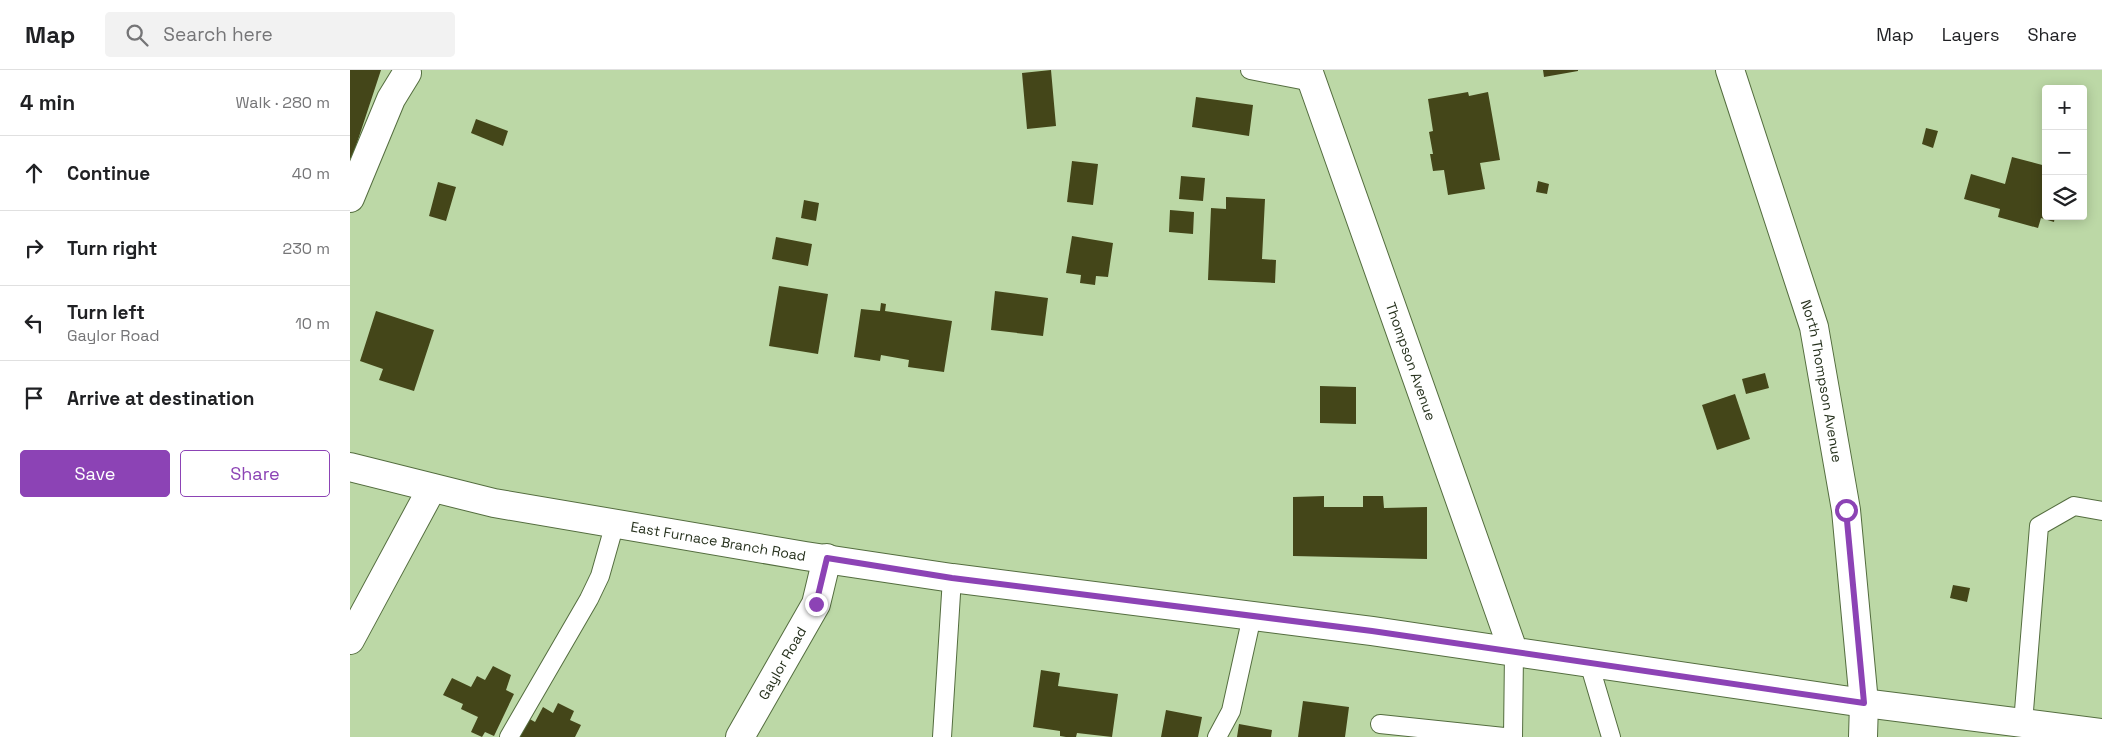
<!DOCTYPE html>
<meta charset="utf-8">
<style>
body{margin:0;font-family:"Space Grotesk",sans-serif;background:#f2f2f2;color:#202124}
.controls{position:absolute;right:15px;top:15px;display:grid;overflow:hidden;border-radius:5px;box-shadow:0 2px 12px #0003}
.controls button{width:45px;height:45px;display:grid;place-items:center;padding:0;border:0;border-bottom:1px solid #e0e0e0;background:#fff;color:#202124;font:25px sans-serif}
.stop{position:absolute;width:15px;height:15px;margin:-11px;border:4px solid #8c43b5;border-radius:50%;background:#fff}
.stop.end{background:#8c43b5;border-color:#fff;box-shadow:0 1px 5px #0008}
.list{margin:0;padding:0;list-style:none}
h2{display:flex;justify-content:space-between;align-items:center;height:65px;margin:0;padding:0 20px;font-size:21px}
h2 small{font-size:16px;font-weight:400;color:#757577}
.list li{display:grid;grid-template-columns:32px 1fr auto;gap:15px;align-items:center;box-sizing:border-box;height:75px;padding:0 20px;border-top:1px solid #e0e0e0}
.list b{display:block;font-size:19px;white-space:nowrap}
.list p{margin:0;font-size:16px;white-space:nowrap;color:#757577}
.list em{font-size:16px;font-style:normal;color:#757577}
.actions{display:flex;gap:10px;padding:15px 20px}
.actions a{flex:1;padding:11px 0;border:1px solid #8c43b5;border-radius:5px;text-align:center;font-size:18px;color:#8c43b5}
.actions .main{background:#8c43b5;color:#fff}
.icon{flex:none;width:28px;height:28px;fill:none;stroke:currentColor;stroke-width:2;stroke-linecap:round;stroke-linejoin:round}
.map{position:relative;flex:none;width:1752px;height:667px;overflow:hidden}
header{display:flex;align-items:center;gap:30px;box-sizing:border-box;height:70px;padding:0 25px;background:#fff;border-bottom:1px solid #e0e0e0}
header strong{font-size:24px}
nav{display:flex;gap:28px;margin-inline-start:auto;font-size:18px}
.search{width:350px;height:45px;background:#f2f2f2;display:flex;align-items:center;gap:12px;box-sizing:border-box;padding:0 18px;border-radius:5px;color:#757577;font-size:19px}
main{display:flex}
aside{flex:1;background:#fff}
.map>svg:first-child{display:block}
.building{fill:#444619}
.lines{fill:none;stroke-linecap:round;stroke-linejoin:round}
.service-casing{stroke:#546d3f;stroke-width:20}
.minor-casing{stroke:#546d3f;stroke-width:30}
.secondary-casing{stroke:#546d3f;stroke-width:30}
.service{stroke:#fff;stroke-width:18}
.minor{stroke:#fff;stroke-width:28}
.secondary{stroke:#fff;stroke-width:28}
.route{stroke:#8c43b5;stroke-width:6}
.labels{text-anchor:middle;stroke-width:5;stroke-linejoin:round;paint-order:stroke}
.street-label{font-size:14px;fill:#26311d;stroke:#e6f4da}
</style>
<header>
<strong>Map</strong>
<div class="search"><svg class="icon" aria-label="search" viewBox="0 0 24 24"><circle cx="10" cy="10" r="6"/><path d="M15 15l6 6"/></svg>Search here</div>
<nav><a>Map</a><a>Layers</a><a>Share</a></nav>
</header>
<main>
<aside>
<h2>4 min<small>Walk · 280 m</small></h2>
<ul class="list">
<li><svg class="icon" aria-label="ahead" viewBox="0 0 24 24"><path d="M12 20V5M6 11l6-6 6 6"/></svg><div><b>Continue</b></div><em>40 m</em></li>
<li><svg class="icon" aria-label="right" viewBox="0 0 24 24"><path d="M7 20v-9h11M14 6l5 5-5 5"/></svg><div><b>Turn right</b></div><em>230 m</em></li>
<li><svg class="icon" aria-label="left" viewBox="0 0 24 24"><path d="M17 20v-9H6M10 6l-5 5 5 5"/></svg><div><b>Turn left</b><p>Gaylor Road</p></div><em>10 m</em></li>
<li><svg class="icon" aria-label="arrive" viewBox="0 0 24 24"><path d="M6 21V4h12l-3 4 3 4H6"/></svg><div><b>Arrive at destination</b></div></li>
</ul>
<div class="actions"><a class="main">Save</a><a>Share</a></div>
</aside>
<div class="map">
<svg width="1752" height="667" viewBox="0 0 1752 667">
<rect width="100%" height="100%" fill="#bcd8a6"/>
<path class="building" d="M 0,0 L 31,0 L 2,88 L 0,88 Z
M 701,0 L 706,56 L 677,59 L 672,3 Z
M 1193,0 L 1228,0 L 1228,1 L 1194,7 Z
M 1118,22 L 1119,26 L 1138,22 L 1150,90 L 1130,93 L 1135,119 L 1098,125 L 1094,100 L 1083,101 L 1080,84 L 1083,84 L 1079,62 L 1083,61 L 1078,29 Z
M 846,27 L 903,35 L 899,66 L 842,57 Z
M 126,49 L 158,61 L 153,76 L 121,63 Z
M 1576,58 L 1588,61 L 1583,78 L 1572,74 Z
M 1662,87 L 1696,96 L 1694,131 L 1696,146 L 1705,146 L 1704,152 L 1691,148 L 1688,158 L 1648,147 L 1650,139 L 1614,129 L 1621,104 L 1655,114 Z
M 722,91 L 748,94 L 743,135 L 717,132 Z
M 831,106 L 855,108 L 853,131 L 829,129 Z
M 1188,111 L 1199,114 L 1197,124 L 1186,122 Z
M 88,112 L 106,117 L 96,151 L 79,146 Z
M 876,127 L 915,129 L 912,189 L 926,190 L 925,213 L 858,210 L 861,138 L 876,139 Z
M 454,130 L 469,133 L 466,151 L 451,148 Z
M 820,140 L 844,142 L 843,164 L 819,162 Z
M 722,166 L 763,173 L 758,207 L 746,206 L 745,215 L 730,213 L 731,205 L 716,203 Z
M 426,167 L 462,174 L 458,196 L 422,189 Z
M 429,216 L 478,224 L 468,284 L 419,276 Z
M 645,221 L 698,228 L 693,266 L 641,260 Z
M 531,233 L 536,234 L 535,241 L 602,251 L 594,302 L 558,297 L 559,290 L 531,285 L 530,291 L 504,287 L 511,239 L 530,241 Z
M 26,241 L 84,260 L 64,321 L 29,310 L 33,299 L 10,291 Z
M 1415,303 L 1419,318 L 1396,324 L 1392,309 Z
M 970,316 L 1006,317 L 1006,354 L 970,353 Z
M 1385,324 L 1400,369 L 1367,380 L 1352,335 Z
M 974,426 L 974,437 L 1013,437 L 1013,426 L 1033,426 L 1034,438 L 1077,437 L 1077,489 L 943,486 L 943,427 Z
M 1603,515 L 1620,518 L 1617,532 L 1600,528 Z
M 143,596 L 161,605 L 156,620 L 164,624 L 144,666 L 135,662 L 132,667 L 121,662 L 128,647 L 111,639 L 113,634 L 93,625 L 102,608 L 121,617 L 127,606 L 135,610 Z
M 691,600 L 710,603 L 708,616 L 768,624 L 762,667 L 727,663 L 726,667 L 716,667 L 710,666 L 710,661 L 683,657 Z
M 953,631 L 999,637 L 995,667 L 948,667 Z
M 208,633 L 224,641 L 220,650 L 231,655 L 225,667 L 169,667 L 178,648 L 185,652 L 193,637 L 203,643 Z
M 816,640 L 852,647 L 848,667 L 811,667 Z
M 889,654 L 922,660 L 921,667 L 887,667 Z"/>
<g class="lines">
<g class="service-casing">
<path id="service" d="M 900,0 L 962,12
M 1239,593 L 1261,667
M 1673,653 L 1689,456 L 1724,436 L 1752,441
M 1030,654 L 1154,667
M 159,667 L 239,529 L 250,506 L 265,453
M 592,667 L 602,508
M 867,667 L 881,641 L 902,546
M 1163,667 L 1164,583"/>
</g>
<g class="minor-casing">
<g id="minor">
<path id="s1" d="M 958,0 L 1164,583"/>
<path id="s2" d="M 1380,0 L 1464,257 L 1496,440 L 1514,633 L 1513,667"/>
<path d="M 0,128 L 41,29 L 57,3"/>
<path d="M 0,570 L 82,418"/>
<path id="s3" d="M 390,667 L 466,534 L 477,488"/>
</g>
</g>
<g class="secondary-casing">
<g id="secondary">
<path id="s4" d="M 0,397 L 144,433 L 455,486 L 602,508 L 1022,561 L 1514,633 L 1752,663"/>
</g>
</g>
<use href="#service" class="service"/>
<use href="#minor" class="minor"/>
<use href="#secondary" class="secondary"/>
</g>
<g class="lines">
<path class="route" d="M 466,534 L 477,488 L 602,508 L 1022,561 L 1514,633 L 1496,440"/>
</g>
<g class="labels">
<g class="street-label">
<text dy="5" stroke="none"><textPath href="#s1" startOffset="309">Thompson Avenue</textPath></text>
<text dy="5" stroke="none"><textPath href="#s2" startOffset="325">North Thompson Avenue</textPath></text>
<text dy="5" stroke="none"><textPath href="#s4" startOffset="376">East Furnace Branch Road</textPath></text>
<text dy="5" stroke="none"><textPath href="#s3" startOffset="85">Gaylor Road</textPath></text>
</g>
</g>
</svg>
<div class="controls">
<button>+</button>
<button>−</button>
<button><svg class="icon" aria-label="layers" viewBox="0 0 24 24"><path d="M12 4l9 5-9 5-9-5zM3 14l9 5 9-5"/></svg></button>
</div>
<div class="stop" style="left:1496px;top:440px"></div>
<div class="stop end" style="left:466px;top:534px"></div>
</div>
</main>
